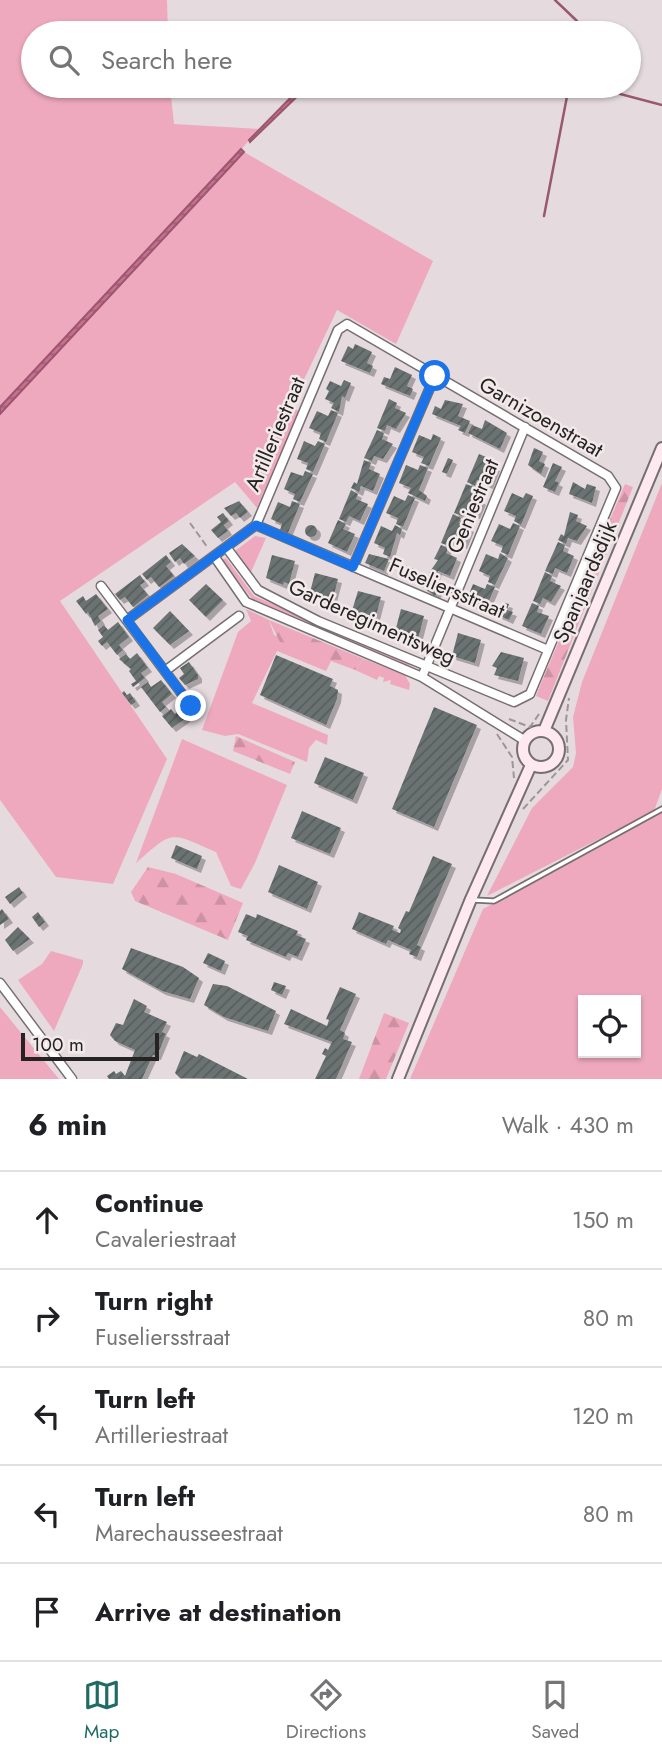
<!DOCTYPE html>
<meta charset="utf-8">
<style>
body{margin:0;font-family:Jost,sans-serif;background:#f6f6f6;color:#202124}
.controls{position:absolute;right:21px;bottom:21px;display:grid;overflow:hidden;border-radius:0px;box-shadow:0 2px 5px #0004}
.controls button{width:63px;height:63px;display:grid;place-items:center;padding:0;border:0;border-bottom:2px solid #e0e0e0;background:#fff;color:#202124;font:35px sans-serif}
.scale{position:absolute;left:21px;bottom:18px;width:138px;box-sizing:border-box;padding-left:7px;border:4px solid #262323;border-top:0;font-size:19px;line-height:24px;white-space:nowrap;color:#262323;-webkit-text-stroke:5px #f2e9eb;paint-order:stroke}
.stop{position:absolute;width:21px;height:21px;margin:-16px;border:5px solid #1a73e8;border-radius:50%;background:#fff}
.stop.end{background:#1a73e8;border-color:#fff;box-shadow:0 2px 7px #0008}
.list{margin:0;padding:0;list-style:none}
h2{display:flex;justify-content:space-between;align-items:center;height:91px;margin:0;padding:0 28px;font-size:30px}
h2 small{font-size:23px;font-weight:400;color:#757577}
.list li{display:grid;grid-template-columns:46px 1fr auto;gap:21px;align-items:center;box-sizing:border-box;height:98px;padding:0 28px;border-top:2px solid #e0e0e0}
.list b{display:block;font-size:26px;white-space:nowrap}
.list p{margin:0;font-size:23px;white-space:nowrap;color:#757577}
.list em{font-size:23px;font-style:normal;color:#757577}
.icon{flex:none;width:38px;height:38px;fill:none;stroke:currentColor;stroke-width:2;stroke-linecap:round;stroke-linejoin:round}
.map{position:relative;flex:none;width:662px;height:1079px;overflow:hidden}
.search{position:absolute;background:#fff;box-shadow:0 2px 5px #0004;left:21px;right:21px;top:21px;height:77px;display:flex;align-items:center;gap:18px;box-sizing:border-box;padding:0 24px;border-radius:38px;color:#757577;font-size:26px}
.sheet{height:581px;background:#fff}
nav{display:flex;justify-content:space-around;align-items:center;box-sizing:border-box;height:98px;border-top:2px solid #e0e0e0;background:#fff;font-size:19px;color:#757577}
nav a{display:grid;justify-items:center;gap:4px}
nav .on{color:#206b64}
.map>svg:first-child{display:block}
.grass{fill:#efa9bf;fill-rule:evenodd}
.forest{fill:url(#forest-firs)}
.water{fill:url(#water-rules);stroke:#99586f;stroke-width:2}
.lines{fill:none;stroke-linecap:round;stroke-linejoin:round}
.stream{stroke:#99586f;stroke-width:2.5}
.building{fill:url(#building-hatch);filter:url(#shadow)}
.lane-casing{stroke:#766e70;stroke-width:7}
.street-casing{stroke:#766e70;stroke-width:11}
.secondary-casing{stroke:#766e70;stroke-width:14}
.path{stroke:#9d9698;stroke-width:2;stroke-dasharray:7 3.5;stroke-linecap:butt}
.lane{stroke:#fff;stroke-width:3.5}
.street{stroke:#fff;stroke-width:8}
.secondary{stroke:#fee9f0;stroke-width:10}
.route{stroke:#1a73e8;stroke-width:9}
.labels{text-anchor:middle;stroke-width:5;stroke-linejoin:round;paint-order:stroke}
.street-label{font-size:21px;fill:#262323;stroke:#f2e9eb}
</style>
<div class="map">
<svg width="662" height="1079" viewBox="0 0 662 1079">
<defs>
<pattern id="forest-firs" width="22" height="20" patternUnits="userSpaceOnUse" patternTransform="scale(1.75)"><rect width="22" height="20" fill="#efa9bf"/><path d="M5 1l3.5 6h-7zM16 11l3.5 6h-7z" fill="#cd91a4"/></pattern>
<pattern id="water-rules" width="6" height="5" patternUnits="userSpaceOnUse" patternTransform="scale(1.75)"><rect width="6" height="5" fill="#ca6f8f"/><path d="M0 2.5h6" fill="none" stroke="#a45b74"/></pattern>
<pattern id="building-hatch" width="6" height="6" patternUnits="userSpaceOnUse" patternTransform="scale(1.75)"><rect width="6" height="6" fill="#6a7372"/><path d="M-1 1l2-2M0 6l6-6M5 7l2-2" fill="none" stroke="#575e5d"/></pattern>
<filter id="shadow"><feDropShadow dx="4" dy="4" stdDeviation="0" flood-color="#0004"/></filter>
</defs>
<rect width="100%" height="100%" fill="#e5dbde"/>
<path class="grass" d="M 0,0 L 167,0 L 168,33 L 33,33 L 33,86 L 170,86 L 174,124 L 260,129 L 0,407 Z
M 244,152 L 433,261 L 396,344 L 337,310 L 291,407 L 299,411 L 257,508 L 235,482 L 60,601 L 167,759 L 113,884 L 56,877 L 0,800 L 0,414 Z
M 662,483 L 662,789 L 654,811 L 487,896 L 532,808 L 573,767 L 576,753 L 573,717 L 582,682 Z
M 255,536 L 266,538 L 251,572 L 235,551 Z
M 226,558 L 254,596 L 416,666 L 404,665 L 253,600 L 222,560 Z
M 246,609 L 269,620 L 274,635 L 331,661 L 326,671 L 277,651 L 252,703 L 328,735 L 327,745 L 316,740 L 309,748 L 307,762 L 238,734 L 225,736 L 202,730 L 238,632 L 251,621 Z
M 364,659 L 405,675 L 410,684 L 409,690 L 390,684 L 391,680 L 383,682 L 384,678 L 379,676 L 377,680 L 355,670 Z
M 182,739 L 287,785 L 255,863 L 241,889 L 231,886 L 216,852 C 170,832 174,829 136,863 Z
M 662,811 L 662,1079 L 410,1079 L 483,909 ZM 583,1000 L 636,1000 L 636,1053 L 583,1053 Z
M 51,951 L 83,960 L 83,964 L 54,1031 L 18,980 L 42,964 Z
M 0,1007 L 59,1079 L 0,1079 Z"/>
<path class="forest" d="M 625,484 L 633,487 L 548,701 L 536,696 L 540,686 Z
M 269,620 L 364,659 L 355,670 L 280,642 Z
M 236,736 L 295,762 L 290,774 L 233,751 Z
M 148,867 L 176,874 L 243,903 L 228,940 L 135,901 L 131,892 Z
M 384,1013 L 409,1023 L 386,1079 L 359,1079 Z"/>
<path class="water" d="M 302,86 L 308,86 L 250,142 L 249,140 Z
M 241,149 L 244,152 L 0,414 L 0,407 Z"/>
<g class="lines">
<path class="stream" d="M 555,0 L 577,21 L 576,33
M 590,86 L 662,105
M 544,216 L 569,86"/>
</g>
<path class="building" d="M 355,344 L 372,352 L 367,363 L 373,366 L 370,373 L 341,361 L 348,346 L 353,349 Z
M 395,367 L 412,375 L 407,386 L 413,389 L 410,396 L 381,384 L 384,377 L 390,379 Z
M 344,380 L 351,383 L 345,398 L 342,396 L 339,412 L 331,408 L 334,403 L 325,399 L 329,391 L 326,389 L 330,381 L 341,386 Z
M 389,399 L 397,403 L 395,408 L 406,413 L 396,429 L 387,425 L 385,431 L 377,428 Z
M 445,400 L 463,404 L 458,416 L 470,421 L 465,433 L 458,430 L 461,426 L 432,414 L 435,406 L 441,409 Z
M 331,410 L 338,413 L 326,442 L 319,439 L 321,433 L 309,428 L 317,411 L 328,416 Z
M 485,420 L 507,433 L 500,449 L 468,433 L 472,425 L 482,429 Z
M 377,430 L 384,433 L 382,439 L 393,444 L 383,459 L 374,456 L 372,461 L 364,458 Z
M 433,434 L 441,438 L 429,466 L 421,463 L 424,457 L 412,452 L 419,435 L 431,440 Z
M 304,441 L 315,446 L 318,441 L 325,444 L 313,472 L 306,469 L 308,463 L 297,459 Z
M 534,448 L 543,452 L 539,461 L 545,464 L 541,474 L 528,465 Z
M 479,454 L 486,457 L 484,463 L 496,467 L 489,485 L 477,480 L 475,486 L 467,482 Z
M 448,458 L 453,460 L 447,474 L 442,472 Z
M 364,460 L 371,463 L 369,469 L 380,474 L 373,491 L 361,486 L 359,492 L 351,488 L 354,482 L 357,484 Z
M 553,463 L 562,467 L 555,481 L 559,483 L 555,492 L 543,487 Z
M 406,465 L 418,470 L 420,465 L 428,468 L 419,490 L 427,496 L 425,501 L 408,493 L 411,488 L 399,483 Z
M 305,471 L 313,474 L 300,502 L 293,499 L 295,494 L 284,489 L 291,472 L 303,476 Z
M 573,482 L 585,489 L 587,484 L 596,487 L 592,503 L 569,494 Z
M 466,484 L 474,487 L 471,493 L 482,501 L 476,515 L 464,510 L 462,516 L 454,513 Z
M 351,490 L 358,494 L 356,499 L 368,504 L 360,521 L 349,516 L 346,522 L 339,519 Z
M 512,493 L 523,498 L 526,493 L 533,496 L 521,525 L 514,521 L 516,516 L 504,511 Z
M 408,495 L 415,498 L 403,527 L 396,524 L 398,518 L 386,513 L 394,496 L 405,501 Z
M 239,501 L 248,512 L 240,518 L 236,513 L 231,516 L 224,508 Z
M 292,501 L 300,504 L 288,533 L 280,530 L 282,524 L 271,519 L 278,502 L 290,507 Z
M 570,512 L 578,515 L 576,521 L 587,526 L 577,541 L 568,538 L 566,544 L 558,540 L 561,534 L 564,536 Z
M 223,513 L 229,521 L 224,525 L 228,531 L 218,538 L 211,530 L 221,522 L 217,517 Z
M 453,514 L 461,518 L 459,523 L 470,528 L 463,545 L 451,540 L 449,546 L 441,543 Z
M 338,520 L 346,524 L 343,529 L 355,534 L 347,552 L 328,543 Z
M 513,523 L 520,526 L 508,555 L 501,552 L 503,546 L 491,541 L 499,524 L 510,529 Z
M 395,525 L 402,529 L 400,535 L 397,533 L 390,557 L 383,554 L 385,548 L 374,543 L 381,526 L 392,531 Z
M305 531a6 6 0 1 1 12 0a6 6 0 1 1-12 0Z
M 558,542 L 565,545 L 563,551 L 574,556 L 567,573 L 555,568 L 553,574 L 545,571 Z
M 182,544 L 195,556 L 184,564 L 180,558 L 175,562 L 169,553 Z
M 441,545 L 448,548 L 446,553 L 457,558 L 450,576 L 438,571 L 436,576 L 429,573 L 438,560 L 434,559 Z
M 500,553 L 508,558 L 495,585 L 488,582 L 490,576 L 479,571 L 486,554 L 498,559 Z
M 369,554 L 389,559 L 384,571 L 365,563 Z
M 166,555 L 171,562 L 166,566 L 174,576 L 159,587 L 151,577 L 147,580 L 142,574 Z
M 272,555 L 295,561 L 289,584 L 284,582 L 283,585 L 266,578 Z
M 403,564 L 414,569 L 411,577 L 400,572 Z
M 545,572 L 552,576 L 550,581 L 561,586 L 551,602 L 543,598 L 540,604 L 533,601 Z
M 315,573 L 338,579 L 332,602 L 309,596 Z
M 140,575 L 145,582 L 140,585 L 148,595 L 133,607 L 125,597 L 120,600 L 115,594 Z
M 428,575 L 443,585 L 435,596 L 423,587 Z
M 206,584 L 223,600 L 206,617 L 189,600 Z
M 473,584 L 485,589 L 487,584 L 495,587 L 485,610 L 466,602 Z
M 358,591 L 381,597 L 375,620 L 351,614 Z
M 96,594 L 108,609 L 98,616 L 101,621 L 95,626 L 88,612 L 86,614 L 76,601 L 83,596 L 86,601 Z
M 505,603 L 509,604 L 507,610 L 513,612 L 509,620 L 498,615 Z
M 532,603 L 539,606 L 537,612 L 549,616 L 541,634 L 522,626 Z
M 401,609 L 424,616 L 418,639 L 395,632 Z
M 170,611 L 189,631 L 170,645 L 153,628 Z
M 118,622 L 129,637 L 119,645 L 123,650 L 117,655 L 107,642 L 102,646 L 98,641 L 103,637 L 98,630 L 104,625 L 108,630 Z
M 458,633 L 481,640 L 475,663 L 452,656 Z
M 501,652 L 524,658 L 518,681 L 494,675 L 497,668 L 492,666 Z
M 137,653 L 148,668 L 141,673 L 145,678 L 133,687 L 131,684 L 136,681 L 129,671 L 131,669 L 119,659 L 126,654 L 130,659 Z
M 276,655 L 333,679 L 330,686 L 338,690 L 337,699 L 326,725 L 260,695 Z
M 189,662 L 198,675 L 198,679 L 185,685 L 179,678 L 184,674 L 180,668 Z
M 161,680 L 172,694 L 162,702 L 166,707 L 160,712 L 141,687 L 148,682 L 151,687 Z
M 124,691 L 127,695 L 130,693 L 136,702 L 131,705 L 122,693 Z
M 434,707 L 477,725 L 434,827 L 392,809 Z
M 171,709 L 175,714 L 180,710 L 186,718 L 172,728 L 162,716 Z
M 325,757 L 364,773 L 353,800 L 314,783 Z
M 302,811 L 341,828 L 330,854 L 291,838 Z
M 176,845 L 202,856 L 197,869 L 171,858 Z
M 433,856 L 452,864 L 417,945 L 421,947 L 417,957 L 409,954 L 411,950 L 388,940 L 386,944 L 352,929 L 359,912 L 394,926 L 392,930 L 400,933 L 401,930 L 398,928 L 406,911 L 409,912 Z
M 279,865 L 318,882 L 307,909 L 268,892 Z
M 19,887 L 23,893 L 10,904 L 5,897 Z
M 2,909 L 9,919 L 0,925 L 0,911 Z
M 38,912 L 45,922 L 39,927 L 32,917 Z
M 246,914 L 256,918 L 257,914 L 298,931 L 296,935 L 306,939 L 298,957 L 288,953 L 286,957 L 246,940 L 248,936 L 238,932 Z
M 18,927 L 30,939 L 13,951 L 5,940 Z
M 131,948 L 183,967 L 199,978 L 190,999 L 162,991 L 122,969 Z
M 208,953 L 225,961 L 221,971 L 203,963 Z
M 274,982 L 286,986 L 282,995 L 271,990 Z
M 213,984 L 227,986 L 276,1011 L 268,1031 L 224,1017 L 204,1005 Z
M 340,987 L 356,994 L 340,1030 L 345,1033 L 343,1039 L 352,1042 L 336,1079 L 315,1079 L 326,1056 L 322,1054 L 325,1048 L 328,1050 L 332,1042 L 284,1024 L 291,1009 L 327,1026 L 329,1020 L 326,1019 Z
M 134,999 L 147,1006 L 144,1012 L 167,1022 L 162,1032 L 166,1034 L 157,1056 L 153,1055 L 142,1079 L 109,1079 L 107,1076 L 114,1071 L 116,1074 L 121,1071 L 125,1076 L 135,1050 L 115,1041 L 110,1035 L 116,1023 L 123,1025 Z
M 184,1051 L 197,1057 L 199,1054 L 248,1079 L 180,1078 L 175,1073 Z"/>
<g class="lines">
<g class="lane-casing">
<path id="lane" d="M 474,900 L 494,901 L 662,809"/>
</g>
<g class="street-casing">
<path id="street" d="M 256,525 L 548,650
M 214,556 L 246,602 L 422,677 L 524,740
M 353,567 L 435,376
M 101,586 L 191,706
M 127,620 L 256,525 L 338,330 L 347,324 L 608,476 L 616,488 L 530,694 L 514,702 L 318,621 L 258,590 L 226,547
M 165,671 L 239,616
M 422,677 L 525,427
M 0,983 L 72,1079"/>
</g>
<g class="secondary-casing">
<path id="secondary" d="M523 749a18 18 0 1 1 36 0a18 18 0 1 1-36 0Z
M 544,731 L 662,448
M 398,1079 L 471,899 L 531,765"/>
</g>
<path class="path" d="M 190,523 L 208,548
M 509,719 L 530,727 L 539,714
M 497,734 L 512,757 L 514,778
M 523,809 L 568,760 L 566,720 L 569,698"/>
<use href="#lane" class="lane"/>
<use href="#street" class="street"/>
<use href="#secondary" class="secondary"/>
</g>
<g class="lines">
<path class="route" d="M 191,706 L 127,620 L 256,525 L 353,567 L 435,376"/>
</g>
<g class="labels">
<g class="street-label">
<text transform="translate(541 417) rotate(30)" y="7">Garnizoenstraat</text>
<text transform="translate(275 434) rotate(-67)" y="7">Artilleriestraat</text>
<text transform="translate(473 506) rotate(-67)" y="7">Geniestraat</text>
<text transform="translate(585 582) rotate(-67)" y="7">Spanjaardsdijk</text>
<text transform="translate(447 588) rotate(23)" y="7">Fuseliersstraat</text>
<text transform="translate(372 622) rotate(24)" y="7">Garderegimentsweg</text>
</g>
</g>
</svg>
<div class="controls">
<button><svg class="icon" aria-label="locate" viewBox="0 0 24 24"><circle cx="12" cy="12" r="6"/><path d="M12 2v4M12 18v4M2 12h4M18 12h4"/></svg></button>
</div>
<div class="scale">100 m</div>
<div class="stop" style="left:435px;top:376px"></div>
<div class="stop end" style="left:191px;top:706px"></div>
<div class="search"><svg class="icon" aria-label="search" viewBox="0 0 24 24"><circle cx="10" cy="10" r="6"/><path d="M15 15l6 6"/></svg>Search here</div>
</div>
<section class="sheet">
<h2>6 min<small>Walk · 430 m</small></h2>
<ul class="list">
<li><svg class="icon" aria-label="ahead" viewBox="0 0 24 24"><path d="M12 20V5M6 11l6-6 6 6"/></svg><div><b>Continue</b><p>Cavaleriestraat</p></div><em>150 m</em></li>
<li><svg class="icon" aria-label="right" viewBox="0 0 24 24"><path d="M7 20v-9h11M14 6l5 5-5 5"/></svg><div><b>Turn right</b><p>Fuseliersstraat</p></div><em>80 m</em></li>
<li><svg class="icon" aria-label="left" viewBox="0 0 24 24"><path d="M17 20v-9H6M10 6l-5 5 5 5"/></svg><div><b>Turn left</b><p>Artilleriestraat</p></div><em>120 m</em></li>
<li><svg class="icon" aria-label="left" viewBox="0 0 24 24"><path d="M17 20v-9H6M10 6l-5 5 5 5"/></svg><div><b>Turn left</b><p>Marechausseestraat</p></div><em>80 m</em></li>
<li><svg class="icon" aria-label="arrive" viewBox="0 0 24 24"><path d="M6 21V4h12l-3 4 3 4H6"/></svg><div><b>Arrive at destination</b></div></li>
</ul>
</section>
<nav>
<a class="on"><svg class="icon" aria-label="map" viewBox="0 0 24 24"><path d="M3 6l6-2 6 2 6-2v14l-6 2-6-2-6 2zM9 4v14M15 6v14"/></svg>Map</a>
<a><svg class="icon" aria-label="directions" viewBox="0 0 24 24"><path d="M12 3l9 9-9 9-9-9zM9 14v-3h6M13 9l2 2-2 2"/></svg>Directions</a>
<a><svg class="icon" aria-label="saved" viewBox="0 0 24 24"><path d="M7 4h10v16l-5-4-5 4z"/></svg>Saved</a>
</nav>
